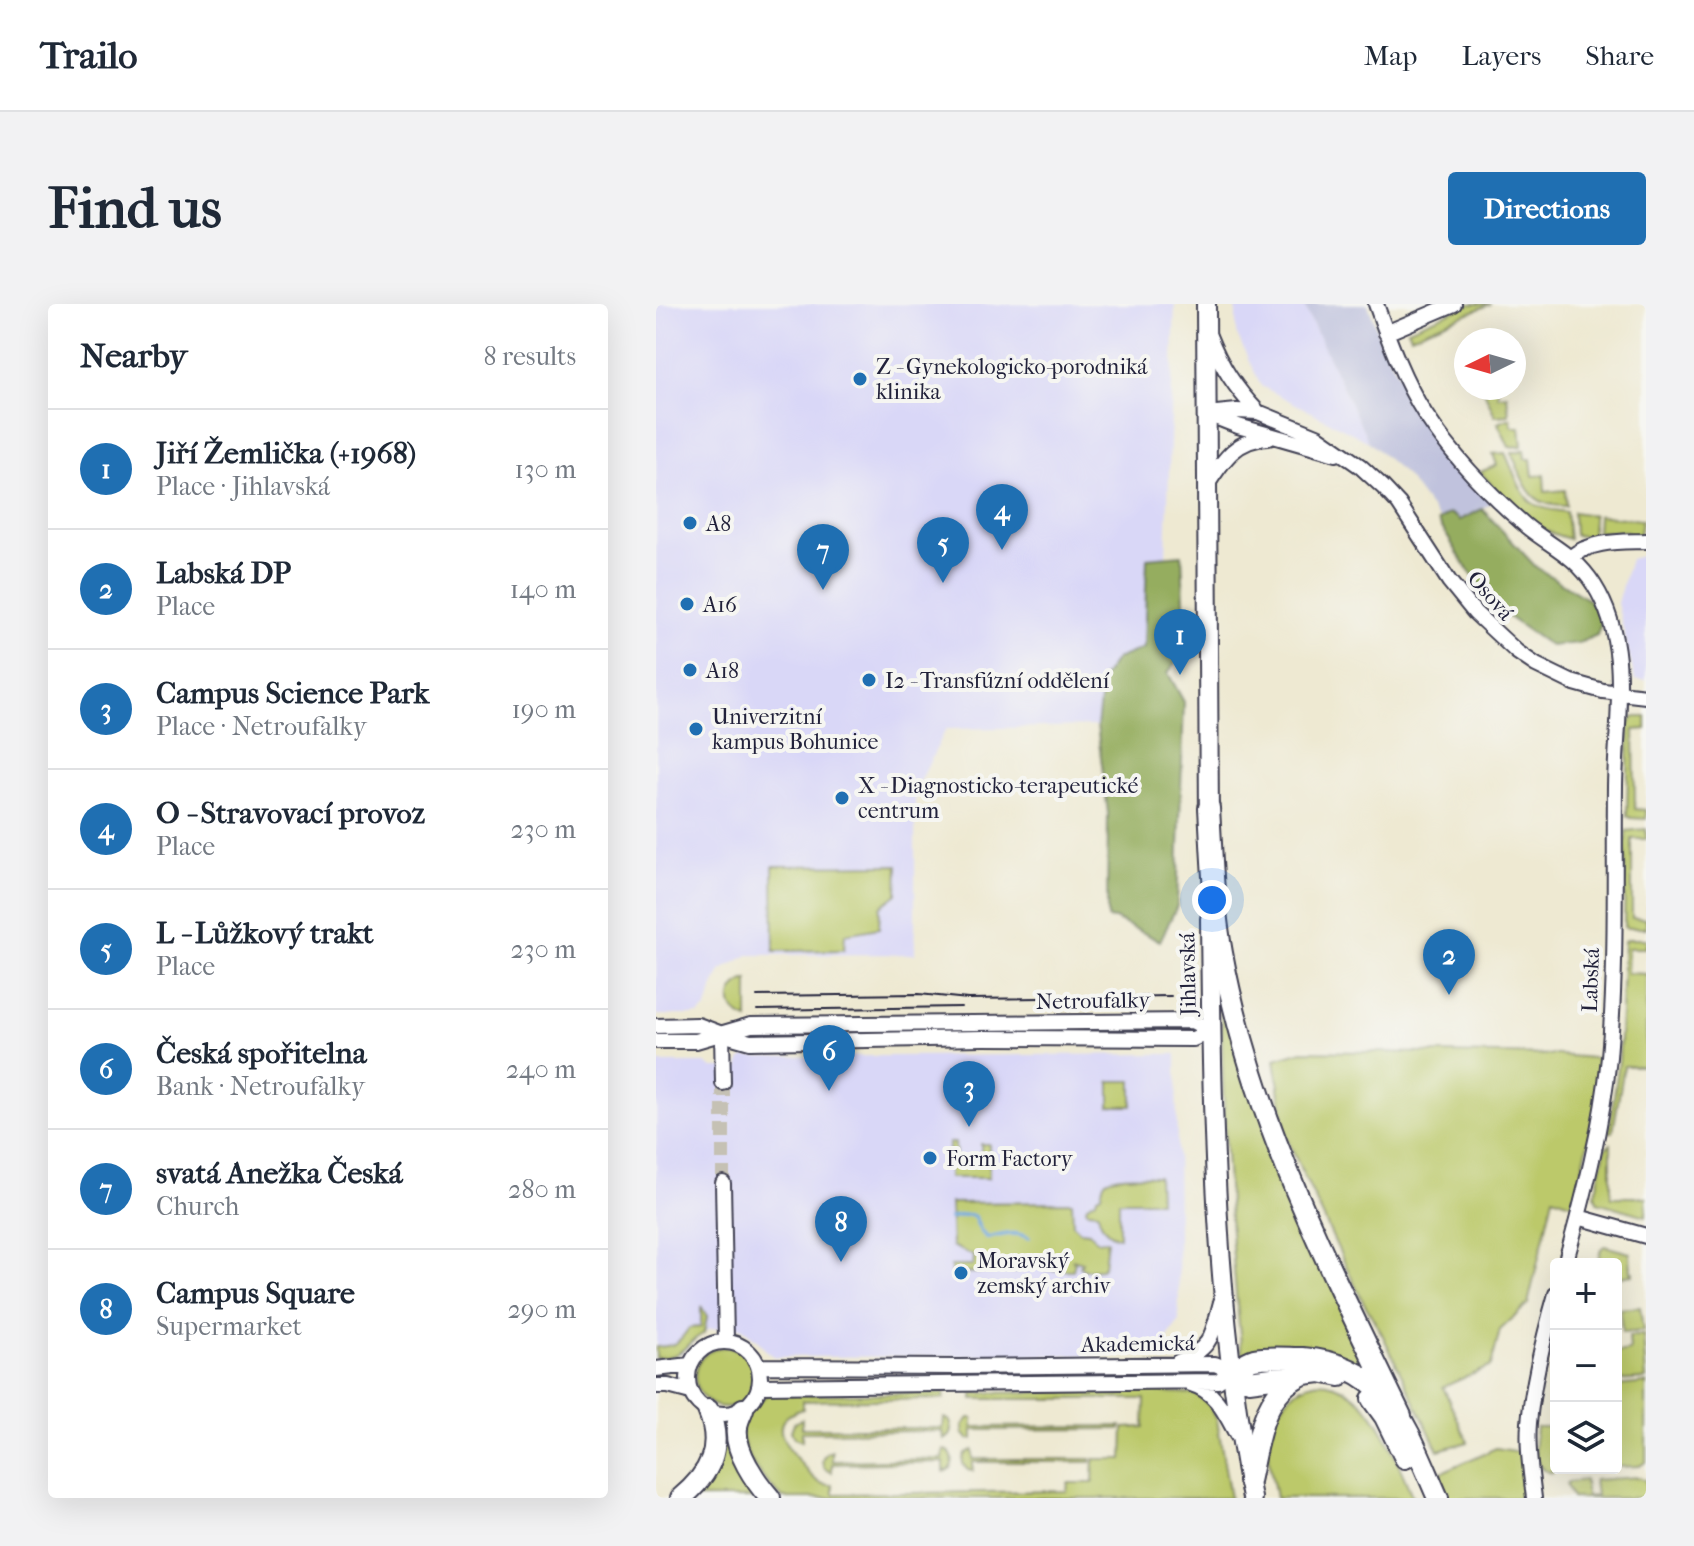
<!DOCTYPE html>
<meta charset="utf-8">
<style>
body{margin:0;font-family:"IM FELL French Canon",serif;background:#f2f2f3;color:#1f2937}
.controls{position:absolute;right:24px;bottom:24px;display:grid;overflow:hidden;border-radius:8px;box-shadow:0 8px 32px #0002}
.controls button{width:72px;height:72px;display:grid;place-items:center;padding:0;border:0;border-bottom:2px solid #e0e1e3;background:#fff;color:#1f2937;font:40px sans-serif}
.compass{position:absolute;left:798px;top:24px;width:72px;height:72px;border-radius:50%;background:#fff;box-shadow:0 8px 32px #0002;rotate:265deg}
.you{position:absolute;left:556px;top:596px;width:28px;height:28px;margin:-20px;border:6px solid #fff;border-radius:50%;background:#1a73e8;box-shadow:0 0 0 12px #1a73e833}
.badge{display:grid;place-items:center;width:52px;height:52px;border-radius:50%;background:#1f6fb2;color:#fff;font-size:26px;font-weight:700}
.pin{position:absolute;translate:-50% -66px;filter:drop-shadow(0 2px 4px #0008)}
.pin::after{content:'';position:absolute;top:42px;width:28px;height:24px;background:inherit;clip-path:polygon(0 0,100% 0,50% 100%)}
.list{margin:0;padding:0;list-style:none}
h2{display:flex;justify-content:space-between;align-items:center;height:104px;margin:0;padding:0 32px;font-size:34px}
h2 small{font-size:26px;font-weight:400;color:#747a83}
.list li{display:grid;grid-template-columns:52px 1fr auto;gap:24px;align-items:center;box-sizing:border-box;height:120px;padding:0 32px;border-top:2px solid #e0e1e3}
.list b{display:block;font-size:30px;white-space:nowrap}
.list p{margin:0;font-size:26px;white-space:nowrap;color:#747a83}
.list em{font-size:26px;font-style:normal;color:#747a83}
.icon{flex:none;width:44px;height:44px;fill:none;stroke:currentColor;stroke-width:2;stroke-linecap:round;stroke-linejoin:round}
.map{position:relative;flex:none;width:990px;height:1194px;overflow:hidden;border-radius:8px}
header{display:flex;align-items:center;gap:48px;box-sizing:border-box;height:112px;padding:0 40px;background:#fff;border-bottom:2px solid #e0e1e3}
header strong{font-size:38px}
nav{display:flex;gap:44px;margin-inline-start:auto;font-size:28px}
.intro{display:flex;align-items:center;justify-content:space-between;box-sizing:border-box;height:192px;padding:0 48px}
h1{margin:0;font-size:56px}
.button{padding:20px 36px;border-radius:8px;background:#1f6fb2;color:#fff;font-size:28px;font-weight:700}
main{display:flex;gap:48px;padding:0 48px}
aside{flex:1;background:#fff;border-radius:8px;box-shadow:0 8px 32px #0002}
.map>svg:first-child{display:block}
.built{fill:#d9d7f7}
.industrial{fill:#c0c2dd}
.green{fill:#bcc96b;stroke:#6f7653;stroke-width:2}
.forest{fill:#95ad5f;stroke:#5c684d;stroke-width:2}
.lines{fill:none;stroke-linecap:round;stroke-linejoin:round}
.stream{stroke:#6ca6db;stroke-width:4}
.minor-tunnel{stroke:#c5c1b4;stroke-width:14;stroke-dasharray:14 7;stroke-linecap:butt}
.minor-casing{stroke:#414052;stroke-width:18}
.major-casing{stroke:#414052;stroke-width:22}
.highway-casing{stroke:#414052;stroke-width:24}
.minor{stroke:#fff;stroke-width:14}
.major{stroke:#fff;stroke-width:18}
.highway{stroke:#fff;stroke-width:20}
.tram{stroke:#22223b;stroke-width:2}
.poi-dot{fill:#1f6fb2;stroke:#f6f6f2;stroke-width:3}
.labels{text-anchor:middle;stroke-width:8;stroke-linejoin:round;paint-order:stroke}
.poi-label{font-size:22px;fill:#22223b;stroke:#f6f6f2;text-anchor:start}
.street-label{font-size:22px;fill:#22223b;stroke:#f6f6f2}
</style>
<header>
<strong>Trailo</strong>
<nav><a>Map</a><a>Layers</a><a>Share</a></nav>
</header>
<div class="intro"><h1>Find us</h1><a class="button">Directions</a></div>
<main>
<aside>
<h2>Nearby<small>8 results</small></h2>
<ul class="list">
<li><span class="badge">1</span><div><b>Jiří Žemlička (+1968)</b><p>Place · Jihlavská</p></div><em>130 m</em></li>
<li><span class="badge">2</span><div><b>Labská DP</b><p>Place</p></div><em>140 m</em></li>
<li><span class="badge">3</span><div><b>Campus Science Park</b><p>Place · Netroufalky</p></div><em>190 m</em></li>
<li><span class="badge">4</span><div><b>O - Stravovací provoz</b><p>Place</p></div><em>230 m</em></li>
<li><span class="badge">5</span><div><b>L - Lůžkový trakt</b><p>Place</p></div><em>230 m</em></li>
<li><span class="badge">6</span><div><b>Česká spořitelna</b><p>Bank · Netroufalky</p></div><em>240 m</em></li>
<li><span class="badge">7</span><div><b>svatá Anežka Česká</b><p>Church</p></div><em>280 m</em></li>
<li><span class="badge">8</span><div><b>Campus Square</b><p>Supermarket</p></div><em>290 m</em></li>
</ul>
</aside>
<div class="map">
<svg width="990" height="1194" viewBox="0 0 990 1194">
<rect width="100%" height="100%" fill="#f6f6f2"/>
<filter id="ink" filterUnits="userSpaceOnUse"><feTurbulence type="fractalNoise" baseFrequency=".0125" numOctaves="2"/><feDisplacementMap in="SourceGraphic" scale="16" xChannelSelector="R" yChannelSelector="G"/><feConvolveMatrix kernelMatrix="1 2 1 2 8 2 1 2 1" color-interpolation-filters="sRGB"/></filter>
<filter id="wash" filterUnits="userSpaceOnUse"><feTurbulence type="fractalNoise" baseFrequency=".006" numOctaves="4" result="noise"/><feDisplacementMap in="SourceGraphic" scale="32" xChannelSelector="R" yChannelSelector="G"/><feGaussianBlur stdDeviation="1.8" result="paint"/><feColorMatrix in="noise" values="0 0 0 0 0 0 0 0 0 0 0 0 0 0 0 0 0 1.4 0 .05"/><feComposite in="paint" operator="in"/></filter>
<g filter="url(#wash)">
<rect width="100%" height="100%" fill="#eee9d2"/>
<path class="built" d="M 0,0 L 519,0 L 505,390 L 441,422 L 290,425 L 259,488 L 259,650 L 92,651 L 66,666 L 58,680 L 51,704 L 43,711 L 0,711 Z
M 580,0 L 647,0 L 713,138 L 605,82 L 580,29 Z
M 990,251 L 990,376 L 979,376 L 961,299 L 974,255 Z
M 520,750 L 523,1018 L 511,1035 L 505,1051 L 120,1053 L 111,1048 L 102,1037 L 84,1023 L 52,1025 L 25,1050 L 0,1054 L 0,759 L 50,759 L 56,764 L 83,764 L 84,757 L 88,753 Z"/>
<path class="industrial" d="M 647,0 L 712,0 L 725,39 L 771,121 L 835,200 L 789,223 L 750,172 L 713,138 Z"/>
<path class="green" d="M 814,0 L 835,0 L 755,32 L 752,25 Z
M 842,84 L 842,92 L 851,91 L 853,111 L 839,112 L 828,87 L 829,86 Z
M 852,115 L 855,115 L 856,123 L 864,123 L 866,142 L 853,143 L 842,119 Z
M 865,146 L 868,146 L 869,155 L 875,155 L 877,172 L 888,171 L 889,188 L 909,186 L 910,202 C 872,203 869,180 856,150 L 856,148 L 865,148 Z
M 849,149 C 856,163 865,193 878,200 C 888,206 899,206 910,208 L 913,235 C 905,232 896,230 888,226 C 863,214 843,188 824,168 L 841,161 L 837,150 Z
M 917,208 L 937,211 L 936,233 L 918,231 Z
M 942,211 L 986,216 L 982,234 L 971,235 L 971,227 L 941,228 Z
M 981,413 L 990,413 L 990,425 L 978,426 L 979,505 L 990,506 L 990,515 L 975,514 L 971,512 L 973,420 L 977,414 Z
M 990,525 L 990,535 L 976,535 L 976,614 L 990,615 L 990,624 L 972,624 L 968,623 L 970,527 Z
M 242,561 L 241,590 L 224,603 L 223,624 L 189,630 L 188,646 L 118,647 L 117,562 Z
M 973,635 L 990,635 L 990,644 L 972,644 L 971,669 L 990,670 L 990,762 L 968,762 L 957,828 L 953,828 L 963,757 L 968,637 Z
M 92,676 L 92,716 C 69,708 69,683 92,676 Z
M 565,687 L 713,1063 L 586,1050 C 573,929 566,809 565,687 Z
M 646,747 L 903,751 L 947,755 L 941,801 L 918,900 L 897,893 L 872,1000 L 844,1026 L 835,1062 L 787,1083 L 812,1138 L 782,1146 L 726,1030 L 704,992 L 630,833 L 619,755 Z
M 454,777 L 476,777 L 476,802 L 454,802 Z
M 293,839 L 299,839 L 300,860 L 325,860 L 325,840 L 333,840 L 333,874 L 293,874 Z
M 955,840 L 955,893 L 990,893 L 990,912 L 941,898 L 939,890 L 950,843 Z
M 502,872 L 503,897 L 463,897 L 463,933 C 450,930 444,921 442,908 L 432,907 L 430,904 L 431,901 L 440,896 L 441,892 L 445,890 C 446,887 447,879 449,877 C 456,869 491,872 502,872 Z
M 416,898 L 417,920 L 424,927 L 433,928 L 441,937 L 451,936 L 448,962 L 445,965 L 428,966 L 424,963 L 426,958 L 416,955 L 419,958 L 417,966 L 389,966 L 382,957 L 362,957 L 361,968 L 295,969 L 295,962 L 317,962 L 318,952 L 296,942 L 294,899 Z
M 948,942 L 974,949 L 975,968 L 977,968 L 977,971 L 960,973 L 960,960 L 941,960 L 945,945 Z
M 45,1002 L 51,1013 L 48,1029 C 25,1042 30,1053 0,1054 L 0,1043 C 19,1042 22,1040 33,1024 L 45,1023 Z
M 984,1003 L 987,1027 L 966,1029 L 964,1005 Z
M 987,1031 L 990,1075 L 960,1077 L 960,1049 L 974,1047 L 973,1033 Z
M39 1073a30 30 0 1 1 60 0a30 30 0 1 1-60 0Z
M 664,1078 C 718,1082 738,1152 757,1194 L 620,1194 C 618,1181 614,1168 613,1156 C 610,1122 627,1082 664,1078 Z
M 990,1079 L 990,1158 L 983,1162 L 960,1163 L 960,1082 Z
M 126,1086 L 127,1091 L 288,1089 L 288,1095 L 147,1097 L 147,1105 C 107,1116 130,1142 147,1162 C 152,1167 158,1177 165,1179 C 168,1181 173,1181 177,1181 L 177,1190 L 411,1187 L 412,1179 L 437,1179 L 438,1155 L 467,1155 L 468,1124 L 488,1123 L 489,1095 L 317,1095 L 317,1089 L 488,1087 L 540,1090 L 553,1101 L 561,1116 L 574,1194 L 127,1194 C 108,1178 77,1142 88,1115 C 90,1109 96,1106 100,1101 C 110,1091 111,1089 126,1086 Z
M 63,1114 L 79,1114 L 107,1194 L 32,1194 Z
M 288,1114 L 293,1116 C 298,1124 297,1132 288,1136 L 287,1127 L 146,1128 L 146,1137 L 138,1134 L 135,1127 L 138,1119 L 146,1115 L 146,1124 L 287,1124 Z
M 313,1114 L 317,1114 L 317,1123 L 465,1122 L 465,1125 L 317,1126 L 317,1135 L 312,1135 L 307,1129 L 307,1121 Z
M 880,1123 L 892,1123 L 897,1169 C 874,1165 879,1141 880,1123 Z
M 840,1144 L 864,1148 L 870,1194 L 789,1194 L 784,1172 L 786,1168 Z
M 288,1146 L 292,1147 C 299,1153 298,1165 288,1168 L 288,1158 L 176,1160 L 176,1168 C 163,1165 163,1151 176,1147 L 176,1157 L 287,1155 Z
M 317,1146 L 317,1155 L 435,1155 L 435,1158 L 317,1158 L 317,1167 L 312,1166 C 303,1159 306,1149 317,1146 Z
M 983,1173 L 990,1177 L 990,1194 L 916,1194 L 910,1180 L 912,1178 L 929,1176 L 930,1193 L 940,1192 L 938,1176 Z"/>
<path class="forest" d="M 826,205 L 880,263 L 934,297 L 946,317 L 941,331 L 923,339 L 894,342 L 851,312 L 812,266 L 782,217 L 794,209 L 804,216 Z
M 526,251 L 530,343 L 512,369 L 528,398 L 521,602 L 504,637 L 459,615 L 451,614 L 452,509 L 441,422 L 447,373 L 460,355 L 488,344 L 491,254 Z"/>
<g class="lines">
<path class="stream" d="M 294,914 C 332,904 311,919 332,934 C 348,931 358,926 373,934"/>
</g>
</g>
<g filter="url(#ink)">
<g class="lines">
<path class="minor-tunnel" d="M 67,779 L 67,879"/>
<g class="minor-casing">
<path id="minor" d="M 720,0 C 733,37 748,77 769,110 C 796,151 833,190 870,222 C 896,243 919,251 938,281 C 976,341 960,414 959,482 C 958,572 961,663 953,753 C 946,823 928,893 909,960
M 730,29 L 798,0
M 553,32 C 565,62 579,84 602,108
M 550,110 L 581,107 L 602,108 L 661,132 L 704,162 L 727,183 L 743,200 L 793,277 L 819,309 L 861,348 L 880,361 L 915,378 L 947,387 L 990,392
M 554,111 L 582,122 L 680,150
M 551,181 C 567,156 581,134 613,134
M 915,253 C 936,236 964,238 990,237
M 0,722 L 42,721 L 66,730 L 94,738 L 327,734 L 537,735 L 555,727
M 66,730 L 67,779
M 0,737 L 40,737 L 95,721 L 536,717 L 555,727
M 67,879 L 70,1037
M 922,913 L 990,932
M32 1074a36 36 0 1 1 72 0a36 36 0 1 1-72 0Z
M 522,1058 C 557,1044 556,1031 565,998
M 103,1062 L 303,1063 L 559,1060 L 576,1067
M 0,1065 L 34,1061
M 535,1080 C 560,1087 569,1109 581,1131
M 0,1082 L 12,1082 L 35,1088
M 104,1082 L 562,1077 L 576,1067
M 878,1194 C 875,1169 871,1144 873,1119 C 877,1075 888,1032 900,990"/>
</g>
<g class="major-casing">
<path id="major" d="M 550,0 L 553,518
M 554,615 C 556,809 558,1004 596,1194"/>
</g>
<g class="highway-casing">
<path id="highway" d="M 553,504 C 556,552 557,601 566,649 C 597,817 672,960 745,1112
M 576,1067 C 583,1063 591,1057 598,1055 C 611,1052 633,1054 647,1054 C 734,1060 752,1127 782,1194
M 576,1067 L 593,1077 L 664,1068 L 684,1072
M 716,1095 L 729,1113 L 749,1154
M 87,1105 C 85,1111 81,1118 81,1124 C 78,1147 100,1178 114,1194
M 593,1177 C 602,1139 605,1089 646,1071
M 25,1194 C 54,1170 68,1143 52,1106"/>
</g>
<use href="#minor" class="minor"/>
<use href="#major" class="major"/>
<use href="#highway" class="highway"/>
<path class="tram" d="M 101,692 L 263,690 L 312,695 L 515,692
M 101,706 L 305,703"/>
</g>
</g>
<g class="poi-dot">
<circle cx="204" cy="75" r="8"/>
<circle cx="34" cy="219" r="8"/>
<circle cx="31" cy="300" r="8"/>
<circle cx="34" cy="366" r="8"/>
<circle cx="213" cy="376" r="8"/>
<circle cx="40" cy="425" r="8"/>
<circle cx="186" cy="494" r="8"/>
<circle cx="274" cy="854" r="8"/>
<circle cx="305" cy="969" r="8"/>
</g>
<g class="labels">
<g class="poi-label">
<text x="220" y="70">Z - Gynekologicko-porodniká<tspan x="220" dy="25">klinika</tspan></text>
<text x="50" y="227">A8</text>
<text x="47" y="308">A16</text>
<text x="50" y="374">A18</text>
<text x="229" y="384">I2 - Transfúzní oddělení</text>
<text x="56" y="420">Univerzitní<tspan x="56" dy="25">kampus Bohunice</tspan></text>
<text x="202" y="489">X - Diagnosticko-terapeutické<tspan x="202" dy="25">centrum</tspan></text>
<text x="290" y="862">Form Factory</text>
<text x="321" y="964">Moravský<tspan x="321" dy="25">zemský archiv</tspan></text>
</g>
<g class="street-label">
<text transform="translate(835 291) rotate(49)" y="8">Osová</text>
<text transform="translate(531 670) rotate(-91)" y="8">Jihlavská</text>
<text transform="translate(934 676) rotate(-88)" y="8">Labská</text>
<text transform="translate(437 696) rotate(-1)" y="8">Netroufalky</text>
<text transform="translate(482 1039) rotate(-1)" y="8">Akademická</text>
</g>
</g>
</svg>
<div class="controls">
<button>+</button>
<button>−</button>
<button><svg class="icon" aria-label="layers" viewBox="0 0 24 24"><path d="M12 4l9 5-9 5-9-5zM3 14l9 5 9-5"/></svg></button>
</div>
<svg class="compass" viewBox="-18 -18 36 36"><path d="M0-13l5 13h-10z" fill="#e53935"/><path d="M0 13l5-13h-10z" fill="#747a83"/></svg>
<div class="you"></div>
<div class="pin badge" style="left:524px;top:371px">1</div>
<div class="pin badge" style="left:793px;top:691px">2</div>
<div class="pin badge" style="left:313px;top:823px">3</div>
<div class="pin badge" style="left:346px;top:246px">4</div>
<div class="pin badge" style="left:287px;top:279px">5</div>
<div class="pin badge" style="left:173px;top:787px">6</div>
<div class="pin badge" style="left:167px;top:286px">7</div>
<div class="pin badge" style="left:185px;top:958px">8</div>
</div>
</main>
